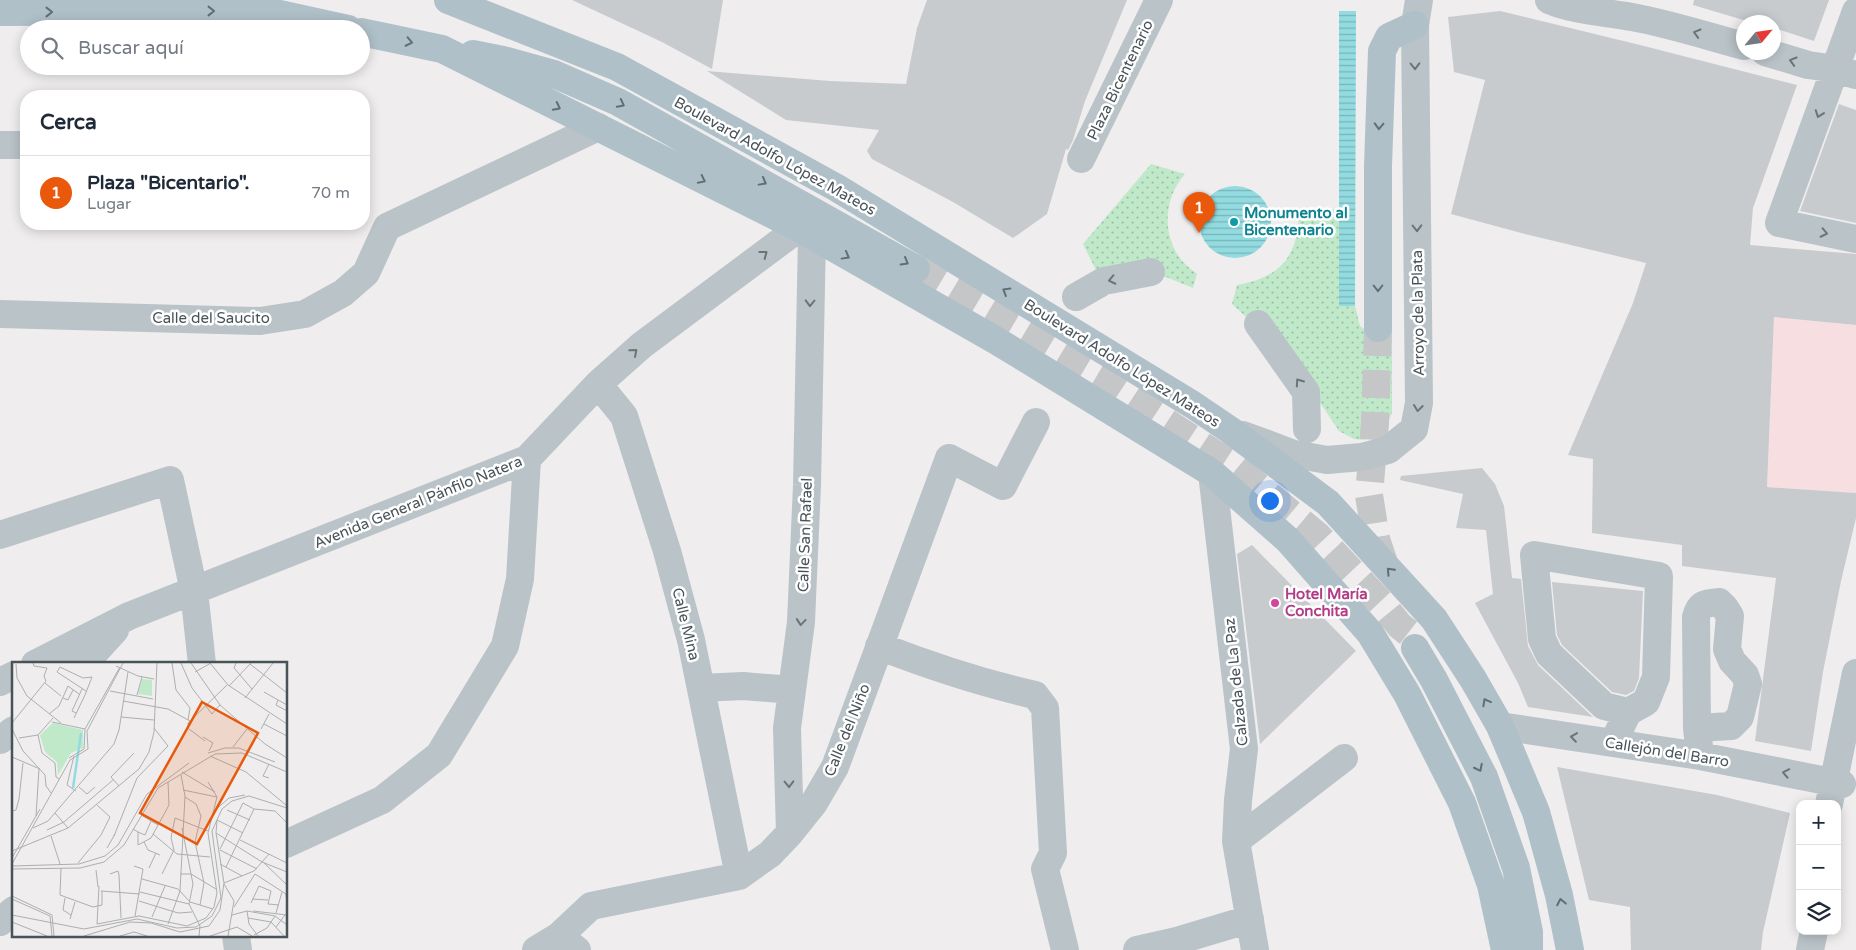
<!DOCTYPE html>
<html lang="es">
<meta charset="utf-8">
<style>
body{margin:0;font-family:"Varela Round",sans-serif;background:#f2f2f3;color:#1f2937}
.controls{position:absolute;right:15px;bottom:15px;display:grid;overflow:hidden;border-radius:10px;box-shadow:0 2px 12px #0003}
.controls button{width:45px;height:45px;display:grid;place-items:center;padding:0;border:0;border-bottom:1px solid #e0e1e3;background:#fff;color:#1f2937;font:25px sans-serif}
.compass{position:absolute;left:1736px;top:15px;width:45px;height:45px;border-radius:50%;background:#fff;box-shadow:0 2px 12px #0003;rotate:61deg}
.you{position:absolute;left:1269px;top:500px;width:18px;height:18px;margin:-12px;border:4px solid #fff;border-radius:50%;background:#1a73e8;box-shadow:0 0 0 8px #1a73e833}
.badge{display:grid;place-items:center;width:32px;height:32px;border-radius:50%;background:#ea580c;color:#fff;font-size:16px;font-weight:700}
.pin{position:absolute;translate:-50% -41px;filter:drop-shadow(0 1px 2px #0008)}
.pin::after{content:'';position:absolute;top:26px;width:18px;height:15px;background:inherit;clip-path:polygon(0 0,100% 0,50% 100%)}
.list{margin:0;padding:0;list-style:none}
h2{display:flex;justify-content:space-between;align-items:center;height:65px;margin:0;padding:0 20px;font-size:21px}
h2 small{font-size:16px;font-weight:400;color:#747a83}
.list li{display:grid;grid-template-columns:32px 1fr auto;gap:15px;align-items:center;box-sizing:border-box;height:75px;padding:0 20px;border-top:1px solid #e0e1e3}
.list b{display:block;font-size:19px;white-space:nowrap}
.list p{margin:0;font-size:16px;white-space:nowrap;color:#747a83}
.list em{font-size:16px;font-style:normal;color:#747a83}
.icon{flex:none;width:28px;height:28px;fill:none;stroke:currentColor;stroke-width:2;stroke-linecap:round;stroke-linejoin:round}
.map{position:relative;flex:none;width:1856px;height:950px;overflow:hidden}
.search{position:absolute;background:#fff;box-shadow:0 2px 12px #0003;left:20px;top:20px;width:350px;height:55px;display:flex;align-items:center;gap:12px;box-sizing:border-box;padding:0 18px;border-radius:28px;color:#747a83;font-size:19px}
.panel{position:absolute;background:#fff;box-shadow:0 2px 12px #0003;left:20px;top:90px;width:350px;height:140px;border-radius:20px}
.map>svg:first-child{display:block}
.medical{fill:#f7dfe1}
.grass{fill:url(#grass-dots)}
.water{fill:url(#water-rules)}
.building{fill:#c8cbce}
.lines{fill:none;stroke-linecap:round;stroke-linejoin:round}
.major-tunnel{stroke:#c5c6c8;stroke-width:28;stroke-dasharray:28 14;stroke-linecap:butt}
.minor{stroke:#bac3c8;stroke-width:28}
.major{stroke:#b0c0c9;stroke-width:28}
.oneway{stroke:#626e74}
.oneway2{stroke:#6a757a}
.culture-dot{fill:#0f9aa8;stroke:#fff;stroke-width:2}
.hotel-dot{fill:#d1479c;stroke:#fff;stroke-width:2}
.labels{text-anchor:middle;stroke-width:5;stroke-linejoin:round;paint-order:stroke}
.street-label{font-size:15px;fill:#485358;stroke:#fff}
.culture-label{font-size:15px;font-weight:bold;fill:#0d838f;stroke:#fff;text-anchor:start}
.hotel-label{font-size:15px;font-weight:bold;fill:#b23c85;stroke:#fff;text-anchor:start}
.inset-river{fill:none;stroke:#92dbe0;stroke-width:2.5}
.inset-road{fill:none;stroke:#acafb1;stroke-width:1}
.view{fill:#e8590c;fill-opacity:0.15;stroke:#e8590c;stroke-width:2.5}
.inset-edge{fill:none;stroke:#485358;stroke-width:2.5}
</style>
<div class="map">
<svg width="1856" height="950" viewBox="0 0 1856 950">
<defs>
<pattern id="grass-dots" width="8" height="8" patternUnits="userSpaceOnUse" patternTransform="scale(1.25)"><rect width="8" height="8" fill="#c0e9ca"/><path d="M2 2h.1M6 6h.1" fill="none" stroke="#9ebfa7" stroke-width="1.8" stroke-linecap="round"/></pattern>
<pattern id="water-rules" width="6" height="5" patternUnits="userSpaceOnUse" patternTransform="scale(1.25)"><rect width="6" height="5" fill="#92dbe0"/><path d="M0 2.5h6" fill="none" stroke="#79b4b8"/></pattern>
</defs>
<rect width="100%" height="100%" fill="#efeded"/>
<path class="medical" d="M 1774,317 L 1856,325 L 1856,493 L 1767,487 Z"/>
<path class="grass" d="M 1151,164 L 1185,174 C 1165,196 1161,232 1180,258 C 1184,264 1191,269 1197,274 L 1193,288 L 1166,277 L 1112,273 L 1098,274 L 1083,244 Z
M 1339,209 L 1339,306 L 1355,306 L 1360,326 L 1367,331 L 1392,310 L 1392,413 L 1385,429 L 1379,435 L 1363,440 L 1354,439 L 1339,431 L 1309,386 L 1280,348 L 1232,304 L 1237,285 C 1281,278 1299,255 1299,210 Z"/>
<path class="water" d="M 1339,11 L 1356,11 L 1355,306 L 1339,306 Z
M1199 222a36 36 0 1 1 72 0a36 36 0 1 1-72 0Z"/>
<path class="building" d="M 572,0 L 723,0 L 712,69 L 662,42 Z
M 927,0 L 1127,0 L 1085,101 L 1073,140 L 1068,150 L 1066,149 L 1047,214 L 1013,238 L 953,202 L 872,159 L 867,151 L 879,130 L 786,120 L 707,71 L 830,81 L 906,84 L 917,28 Z
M 1694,0 L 1829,0 L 1814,41 L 1774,28 L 1774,22 L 1750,22 L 1693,5 Z
M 1500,11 L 1640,45 L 1797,85 L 1753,208 L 1750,245 L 1856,254 L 1856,325 L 1774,317 L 1767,487 L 1856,493 L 1856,518 L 1841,581 L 1823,672 L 1811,751 L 1755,741 L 1776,578 L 1682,566 L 1682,545 L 1592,533 L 1593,459 L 1568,455 L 1633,303 L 1646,263 L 1525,234 L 1451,214 L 1485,80 L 1454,72 L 1448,17 Z
M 1839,104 L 1856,110 L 1856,223 L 1800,211 Z
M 1482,468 L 1495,484 L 1504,506 L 1512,578 L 1521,579 L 1528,646 L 1538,665 L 1593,717 L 1528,707 L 1518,683 L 1475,603 L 1493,594 L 1486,530 L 1456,528 L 1463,494 L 1400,480 L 1401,476 Z
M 1252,545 L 1356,651 L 1260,744 L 1237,554 Z
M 1552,582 L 1643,591 L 1639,678 L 1634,691 L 1626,695 L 1612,692 L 1562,645 L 1557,635 Z
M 1557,767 L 1717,795 L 1790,813 L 1763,932 L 1761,950 L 1631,950 L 1630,907 L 1589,900 Z"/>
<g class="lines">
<path class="major-tunnel" d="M 916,269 L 1102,380 L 1235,467 L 1318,536 L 1382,604 L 1400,626 L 1409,633
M 1378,328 L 1375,423 L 1369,495 L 1376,539 L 1386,569"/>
<path class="minor" d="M 1549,0 C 1575,11 1605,12 1632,17 C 1670,24 1707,36 1744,46
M 1856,11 L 1779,223 L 1856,239
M 1765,52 L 1808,65 L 1836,69 L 1856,75
M 0,145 L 26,145
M 1081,159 L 1159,0
M 1076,297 L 1104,281 L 1151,272
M 0,314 L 260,321 L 305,314 L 343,293 L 366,273 L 387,227 L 598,127
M 1258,324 L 1306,392 L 1307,429
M 598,384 L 624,416 L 667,551 L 691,640 L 739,876
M 1243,435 L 1294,454 L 1327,460 L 1362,457 L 1388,450 L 1414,429 L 1419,403 L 1415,25 L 1419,0
M 1212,473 L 1244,749 L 1238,800 L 1236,841 L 1255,950
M 0,535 L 170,480 L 194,591 L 202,664
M 879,646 C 930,666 982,683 1035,695 L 1045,708 L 1053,853 L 1045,869 L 1065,950
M 35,664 L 129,616 L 527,459 L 598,384 L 642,345 L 799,228
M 84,664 L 115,630
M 0,682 L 14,675
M 701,688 L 743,686 L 792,690
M 1500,726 L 1700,756 L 1842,784
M 1697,728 L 1731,726 L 1740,717 L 1748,684 L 1745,675 L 1732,661 L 1727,649 L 1730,616 L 1725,608 L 1719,602 C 1705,604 1700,602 1696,617 L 1697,728 L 1700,756
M 0,740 L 14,730
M 1613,743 L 1628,712 L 1646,702 L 1656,677 L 1659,576 L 1534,555 L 1542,639 L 1549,654 L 1604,706 L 1628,712
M 1829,804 L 1856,673
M 790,833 L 787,728 L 801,622 L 807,485 L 812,236
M 1236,841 L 1344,758
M 286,844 L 382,800 L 439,755 L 505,646 L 520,579 L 527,459
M 0,922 L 14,910
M 236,936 L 238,950
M 559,936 L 577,950
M 536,950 L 559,936 L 591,906 L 739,876 L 770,854 L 790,833 L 814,803 L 835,767 L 949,458 L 1003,486 L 1036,422
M 1137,950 L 1177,941 L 1250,919
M 1810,950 L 1814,931"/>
<path class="major" d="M 448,0 L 617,67 L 837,188 L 1193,405 L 1230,430 L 1328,503 L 1434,619 L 1473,679 L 1500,726 L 1536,812 L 1559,895 L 1570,950
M 0,12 L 266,11 L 348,29
M 361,32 L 442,49 L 799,228 L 997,341 L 1212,473 L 1288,540 L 1370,633 L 1407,694 L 1462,803 L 1491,885 L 1505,950
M 473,54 L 503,60 L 554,74 L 618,102 L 916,269
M 1378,328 L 1378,166 L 1382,51 L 1389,37 L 1415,25
M 1415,648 L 1434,680 L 1484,777 L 1516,868 L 1529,932 L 1529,950"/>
</g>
<defs><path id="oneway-chevron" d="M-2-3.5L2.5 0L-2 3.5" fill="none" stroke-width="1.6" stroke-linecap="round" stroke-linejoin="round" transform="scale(1.25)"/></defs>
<g class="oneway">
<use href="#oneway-chevron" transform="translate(211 11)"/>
<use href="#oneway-chevron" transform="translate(49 12)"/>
<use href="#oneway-chevron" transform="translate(409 42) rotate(12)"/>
<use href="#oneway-chevron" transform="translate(621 104) rotate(27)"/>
<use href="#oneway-chevron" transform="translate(557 107) rotate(27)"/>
<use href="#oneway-chevron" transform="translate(1379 126) rotate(92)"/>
<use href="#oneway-chevron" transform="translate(702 180) rotate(26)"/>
<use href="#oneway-chevron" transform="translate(763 182) rotate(29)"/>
<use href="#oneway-chevron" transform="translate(846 256) rotate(29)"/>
<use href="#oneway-chevron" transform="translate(905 262) rotate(30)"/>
<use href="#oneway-chevron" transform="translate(1378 288) rotate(90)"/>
<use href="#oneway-chevron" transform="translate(1006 291) rotate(-149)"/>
<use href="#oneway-chevron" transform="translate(1390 571) rotate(-133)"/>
<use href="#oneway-chevron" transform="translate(1486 702) rotate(-119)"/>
<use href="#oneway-chevron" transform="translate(1479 768) rotate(63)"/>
<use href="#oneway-chevron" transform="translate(1561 902) rotate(-101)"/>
</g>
<g class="oneway2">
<use href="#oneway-chevron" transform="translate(1697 33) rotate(-164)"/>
<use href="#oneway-chevron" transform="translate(1793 61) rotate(-164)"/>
<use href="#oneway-chevron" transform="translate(1415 66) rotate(89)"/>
<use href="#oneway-chevron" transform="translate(1819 114) rotate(110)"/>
<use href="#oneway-chevron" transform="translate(1417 228) rotate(89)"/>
<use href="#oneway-chevron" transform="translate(1824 233) rotate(12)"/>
<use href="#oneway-chevron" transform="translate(764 254) rotate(-37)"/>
<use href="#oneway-chevron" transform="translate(1112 280) rotate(168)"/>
<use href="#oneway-chevron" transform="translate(810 303) rotate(91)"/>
<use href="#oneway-chevron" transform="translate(634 352) rotate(-41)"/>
<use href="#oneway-chevron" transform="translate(1299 382) rotate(-125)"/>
<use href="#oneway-chevron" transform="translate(1418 408) rotate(97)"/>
<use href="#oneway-chevron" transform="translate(801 622) rotate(95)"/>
<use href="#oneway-chevron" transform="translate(1574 737) rotate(-172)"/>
<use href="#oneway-chevron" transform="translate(1786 773) rotate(-169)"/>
<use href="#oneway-chevron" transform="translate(789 784) rotate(89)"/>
</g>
<circle class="culture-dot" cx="1234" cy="222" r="5"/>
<circle class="hotel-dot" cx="1275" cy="603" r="5"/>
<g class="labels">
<g class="street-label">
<text transform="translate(1120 80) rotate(-64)" y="5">Plaza Bicentenario</text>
<text transform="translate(775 156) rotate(29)" y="5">Boulevard Adolfo López Mateos</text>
<text transform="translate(1418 313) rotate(-91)" y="5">Arroyo de la Plata</text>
<text x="211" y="323">Calle del Saucito</text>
<text transform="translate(1122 363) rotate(32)" y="5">Boulevard Adolfo López Mateos</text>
<text transform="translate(418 502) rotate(-22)" y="5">Avenida General Pánfilo Natera</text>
<text transform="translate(805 535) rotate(-88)" y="5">Calle San Rafael</text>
<text transform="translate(686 624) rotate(76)" y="5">Calle Mina</text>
<text transform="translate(1236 682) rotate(-96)" y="5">Calzada de La Paz</text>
<text transform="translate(847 730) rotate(-68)" y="5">Calle del Niño</text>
<text transform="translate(1667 752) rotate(9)" y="5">Callejón del Barro</text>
</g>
<g class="culture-label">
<text x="1244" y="218">Monumento al<tspan x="1244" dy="17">Bicentenario</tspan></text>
</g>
<g class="hotel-label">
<text x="1285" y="599">Hotel María<tspan x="1285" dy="17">Conchita</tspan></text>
</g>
</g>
<g transform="translate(12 662)">
<rect width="275" height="275" fill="#efeded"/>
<path d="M 130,17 L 140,18 L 140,34 L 126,32 ZM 41,61 L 71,68 L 71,86 L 59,91 L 46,113 L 45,100 L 33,90 L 28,73 Z" fill="#c0e9ca"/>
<path class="inset-river" d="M 61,126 L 69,71"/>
<path class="inset-road" d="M 160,1 L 164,28 L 178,46 L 176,58M 169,1 L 180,26 L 200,52 L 208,43M 179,1 L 208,43 L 253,82 L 275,96M 198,1 L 216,23 L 275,62M 224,1 L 222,6 L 240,27M 4,2 L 5,16 L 15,34 L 49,61M 238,2 L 275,31M 104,4 L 126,14 L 142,17M 183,10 L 199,1M 33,21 L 49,34M 217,24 L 239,1M 98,29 L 141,37M 252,30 L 275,43M 125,33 L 130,15M 51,36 L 56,38 L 61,28M 233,36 L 261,1M 266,38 L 264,43 L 275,49M 111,39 L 156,47 L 178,59M 64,51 L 60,49 L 70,27M 37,52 L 47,44 L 56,24 L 67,32M 109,55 L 142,58M 41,56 L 26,73 L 30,91 L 43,101 L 44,115 L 47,117M 62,56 L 73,33 L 80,15 L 71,16 L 48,5 L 45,10 L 74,29M 40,60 L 73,67M 0,61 L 34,19 L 32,14 L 35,6 L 22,4 L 21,1M 252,62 L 275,74M 0,67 L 11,89 L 33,113 L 34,124 L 39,131M 176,67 L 176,61 L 215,23M 177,67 L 193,79M 249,67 L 257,52M 191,75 L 201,81 L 197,89M 7,76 L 26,73M 221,85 L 235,67M 196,91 L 213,86 L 227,86 L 263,100M 62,94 L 55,123 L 64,129M 198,94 L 234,110 L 274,143M 0,95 L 28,107M 57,96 L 72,87 L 73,67 L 108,5M 257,102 L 251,114 L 257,116M 170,110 L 203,130M 107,124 L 99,115 L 122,91M 67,125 L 75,132 L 83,125M 171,128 L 205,135M 173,135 L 184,142 L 189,154 L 183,180 L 192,221 L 188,243M 203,148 L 217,136 L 233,133M 215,148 L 238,158M 0,149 L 4,148 L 7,137 L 11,101M 43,151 L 56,166M 129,153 L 146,163M 24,154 L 27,107M 205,158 L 231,171M 21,166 L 36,159 L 102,82 L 107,68 L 116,10M 170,166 L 181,222 L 177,242 L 188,264 L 187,274M 121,167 L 126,170 L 126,183 L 139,176 L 157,143 L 156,120M 35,168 L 52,160 L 101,118M 126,170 L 133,173 L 139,159M 204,171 L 250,200 L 275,210M 141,172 L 165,192 L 198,195M 39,174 L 48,202M 102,174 L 125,116 L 156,84 L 142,66M 228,178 L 275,201M 132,180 L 136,188 L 148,193M 95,186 L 103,172M 208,187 L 231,141 L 242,147 L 263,149 L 275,161M 208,188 L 245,207M 0,189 L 56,166 L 127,107 L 137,90 L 142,70 L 145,1M 0,196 L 28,147M 251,200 L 275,223M 66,201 L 89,173 L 98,155 L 85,143M 0,202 L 58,98 L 76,87 L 75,69 L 111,1M 208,202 L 230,214M 1,204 L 67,202 L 93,194 L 106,183 L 135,132 L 177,101M 122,204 L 131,207 L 123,254M 214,205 L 242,147M 49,206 L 48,233 L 81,245 L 90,243 L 90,229M 137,206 L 144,191M 0,207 L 68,206 L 92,200 L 112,183 L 146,126 L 203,92 L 230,91 L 275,110M 84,208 L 86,225M 98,212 L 106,209 L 107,213 L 109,256M 150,212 L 162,188 L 159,176 L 163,156 L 196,169M 168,212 L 179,212 L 204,227M 243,212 L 274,232 L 275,242M 130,217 L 166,227 L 178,240 L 201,247M 212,221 L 242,209 L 257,192M 212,222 L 222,239 L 216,274M 87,224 L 85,262 L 127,254 L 175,264 L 194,256 L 202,245 L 205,231 L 196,171 L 205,135 L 196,120M 89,229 L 128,232M 259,229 L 256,242 L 267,243M 128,230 L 177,242M 0,234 L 40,253 L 42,274M 53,236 L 51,248 L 59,253M 0,237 L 38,254 L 40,274M 240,237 L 256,238M 127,239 L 166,251 L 180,250M 239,241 L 247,224 L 259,229M 222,245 L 243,212M 241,249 L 275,253M 264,251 L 270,230M 0,253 L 72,267 L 125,257 L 165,266 L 184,265 L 200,254 L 209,236 L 200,169 L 210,147 L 220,139 L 237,134 L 275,146M 220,253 L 235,249M 140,255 L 153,224M 236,256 L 259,260 L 272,274M 58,257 L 63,240M 0,260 L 35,274M 156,262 L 168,229 L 173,134 L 169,113M 264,265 L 273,253M 242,273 L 255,266 L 263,254M 72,274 L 118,260 L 139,261 L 168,270 L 197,264 L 208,248 L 212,221 L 204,171 L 205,158M 108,274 L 122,270 L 135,274M 198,274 L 225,265 L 240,274M 246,274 L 237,262 L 235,249 L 263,254 L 275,263"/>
<path class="view" d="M 190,40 L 246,71 L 185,182 L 128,151 Z"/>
<rect width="275" height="275" class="inset-edge"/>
</g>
</svg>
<div class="controls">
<button>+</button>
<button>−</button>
<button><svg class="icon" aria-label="layers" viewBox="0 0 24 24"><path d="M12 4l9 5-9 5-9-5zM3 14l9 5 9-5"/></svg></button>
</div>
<svg class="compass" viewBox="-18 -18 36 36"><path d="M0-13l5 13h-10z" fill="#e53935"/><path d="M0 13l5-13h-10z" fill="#747a83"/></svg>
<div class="you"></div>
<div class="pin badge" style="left:1199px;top:233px">1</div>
<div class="search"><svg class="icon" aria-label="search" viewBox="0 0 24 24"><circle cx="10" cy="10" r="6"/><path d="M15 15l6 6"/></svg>Buscar aquí</div>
<section class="panel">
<h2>Cerca<small></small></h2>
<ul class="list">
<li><span class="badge">1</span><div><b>Plaza &quot;Bicentario&quot;.</b><p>Lugar</p></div><em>70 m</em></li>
</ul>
</section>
</div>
